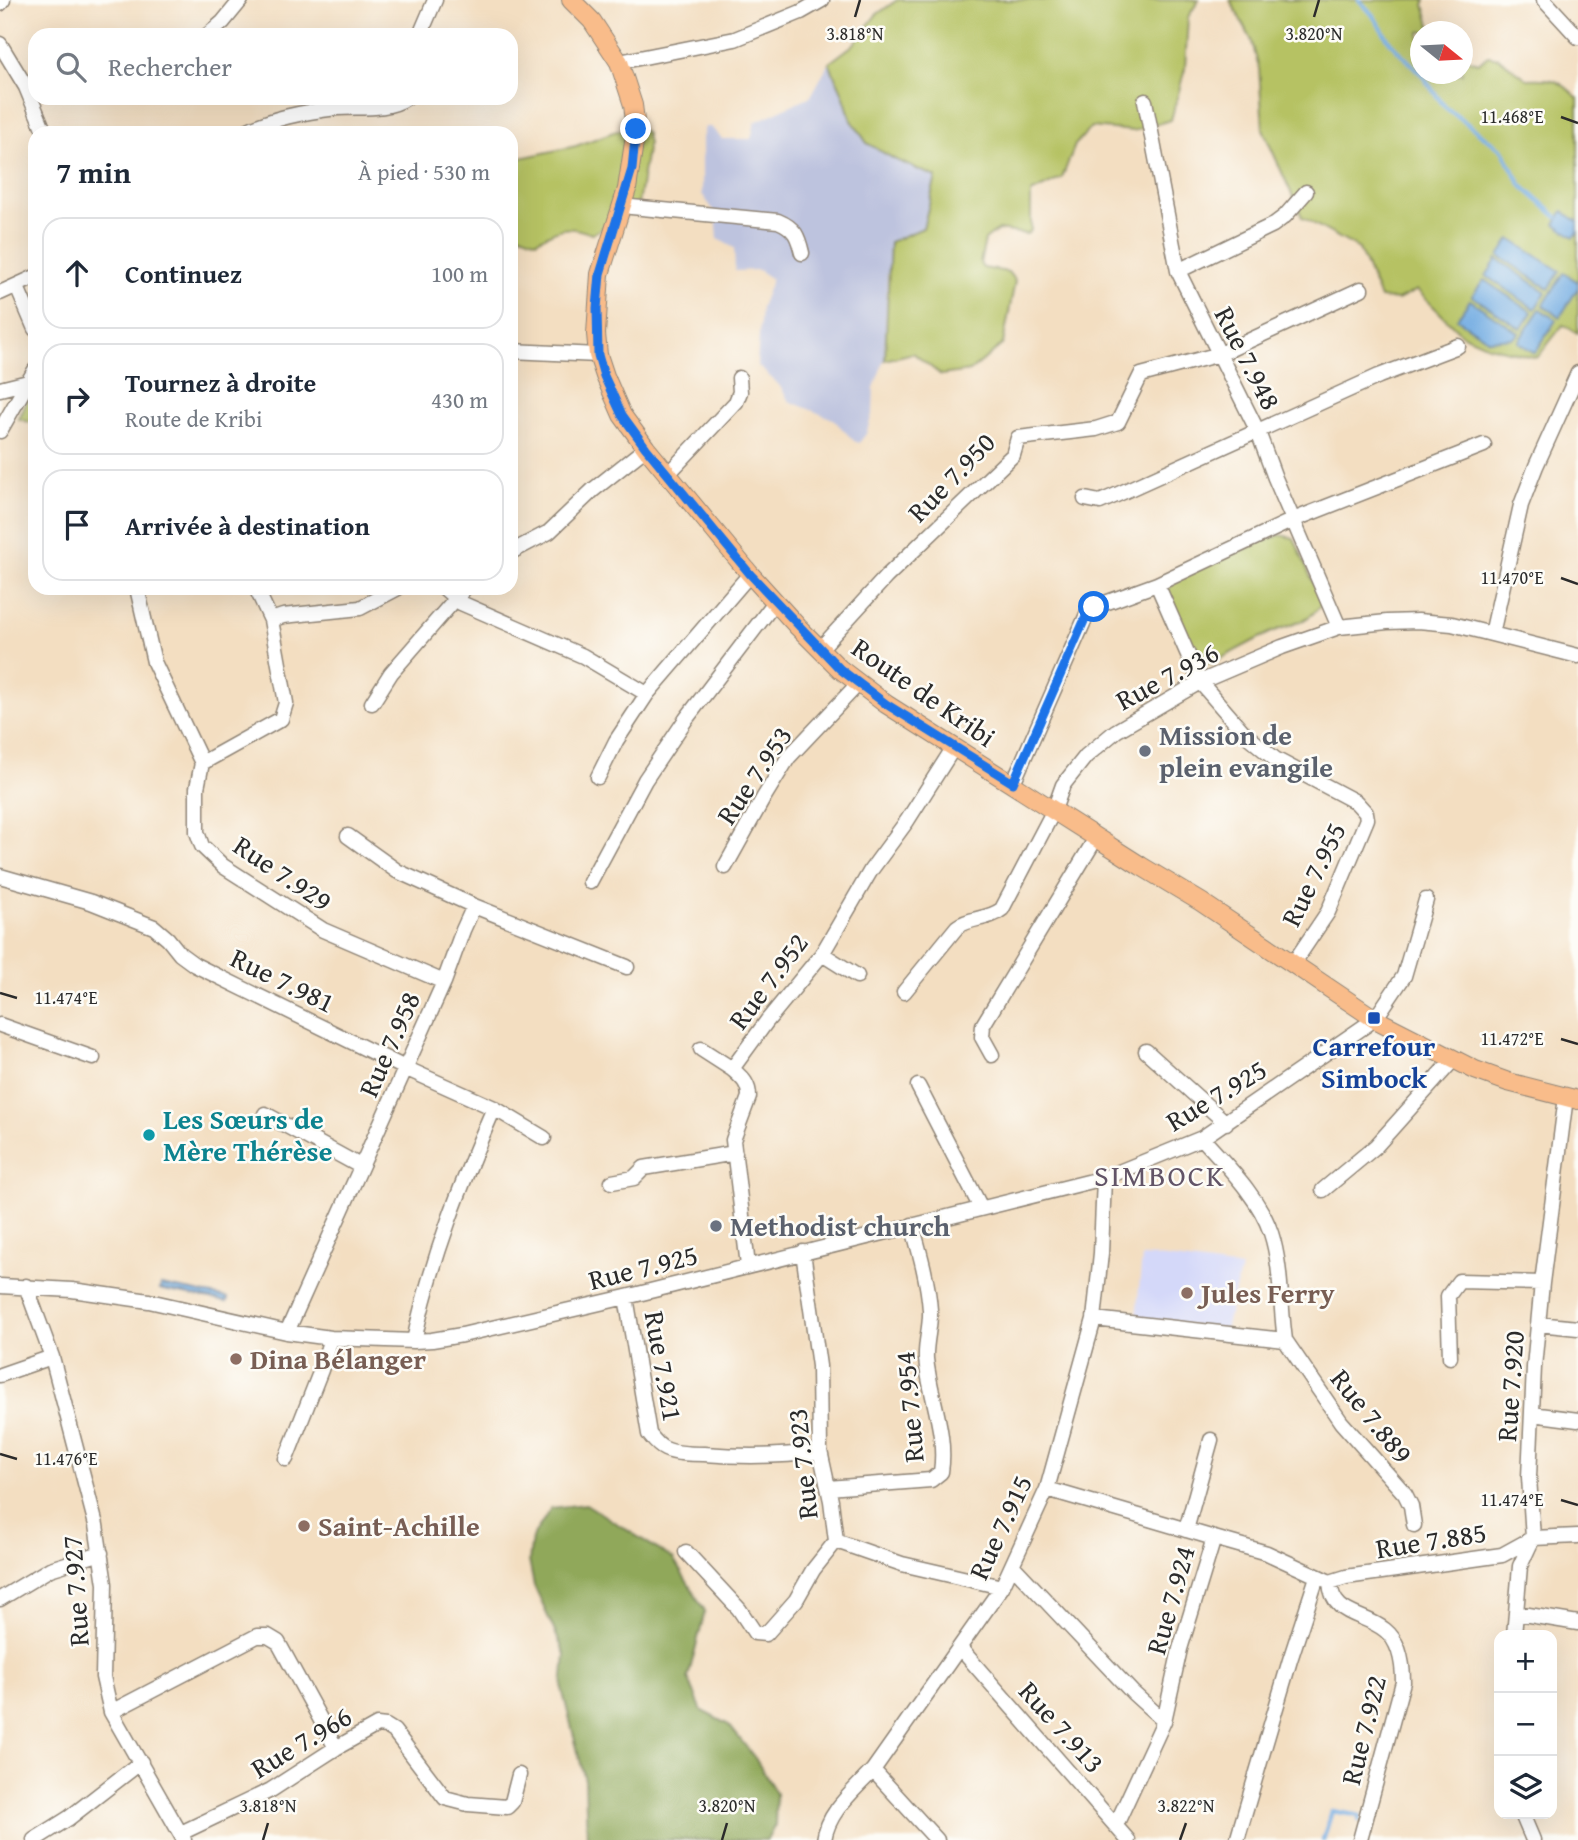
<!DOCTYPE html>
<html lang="fr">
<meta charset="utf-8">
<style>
body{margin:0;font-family:"Gentium Book Plus",serif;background:#f6f6f7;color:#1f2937}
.controls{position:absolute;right:21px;bottom:21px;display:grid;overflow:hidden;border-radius:14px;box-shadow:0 7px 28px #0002}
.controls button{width:63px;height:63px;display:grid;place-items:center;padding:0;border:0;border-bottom:2px solid #e0e1e3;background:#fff;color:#1f2937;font:35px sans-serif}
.compass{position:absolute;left:1410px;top:21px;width:63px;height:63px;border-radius:50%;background:#fff;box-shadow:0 7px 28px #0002;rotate:108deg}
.stop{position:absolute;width:21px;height:21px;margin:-16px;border:5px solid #1a73e8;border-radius:50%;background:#fff}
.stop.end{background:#1a73e8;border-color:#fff;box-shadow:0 2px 7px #0008}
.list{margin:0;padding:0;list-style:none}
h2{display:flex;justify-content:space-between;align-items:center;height:91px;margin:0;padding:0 28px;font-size:30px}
h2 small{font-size:23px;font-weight:400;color:#747a83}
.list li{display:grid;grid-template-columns:46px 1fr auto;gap:21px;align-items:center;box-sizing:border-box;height:112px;margin:0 14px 14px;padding:0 14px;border:2px solid #e0e1e3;border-radius:21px}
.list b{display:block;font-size:26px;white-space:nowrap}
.list p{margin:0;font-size:23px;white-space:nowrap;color:#747a83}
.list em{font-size:23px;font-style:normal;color:#747a83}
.icon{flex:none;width:38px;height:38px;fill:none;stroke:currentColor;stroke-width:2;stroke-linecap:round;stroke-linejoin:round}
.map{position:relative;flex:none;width:1578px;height:1840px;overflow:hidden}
.search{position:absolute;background:#fff;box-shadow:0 7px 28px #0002;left:28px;top:28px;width:490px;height:77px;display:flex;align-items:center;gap:18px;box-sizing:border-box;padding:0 24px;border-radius:21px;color:#747a83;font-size:26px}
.panel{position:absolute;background:#fff;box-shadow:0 7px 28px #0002;left:28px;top:126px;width:490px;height:469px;border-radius:21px}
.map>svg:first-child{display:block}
.built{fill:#d4d8f9}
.industrial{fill:#bdc3de}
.green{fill:#b6c264;stroke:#707648;stroke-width:2}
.forest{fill:#90a85a;stroke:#5e6a42;stroke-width:2}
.water{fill:#72ace2;stroke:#4e6c86;stroke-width:2}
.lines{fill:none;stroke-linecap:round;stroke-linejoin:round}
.stream{stroke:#72ace2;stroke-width:4.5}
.minor-casing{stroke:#8f8476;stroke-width:17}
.major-casing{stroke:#8f8476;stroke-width:20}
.minor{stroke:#fff;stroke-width:14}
.major{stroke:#f9bc8a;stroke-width:18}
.route{stroke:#1a73e8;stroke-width:9}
.ticks{fill:none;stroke:#2b2b2b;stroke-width:2.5}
.worship-dot{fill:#6b7280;stroke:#fdfcf7;stroke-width:2.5}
.transit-dot{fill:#1a4fb4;stroke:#fdfcf7;stroke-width:2.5}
.culture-dot{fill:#0f9aa8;stroke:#fdfcf7;stroke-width:2.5}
.education-dot{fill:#8d6e63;stroke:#fdfcf7;stroke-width:2.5}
.labels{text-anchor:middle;stroke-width:5;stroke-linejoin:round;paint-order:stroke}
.street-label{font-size:28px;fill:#2b2b2b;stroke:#fdfcf7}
.worship-label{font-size:28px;font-weight:bold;fill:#5b616d;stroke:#fdfcf7;text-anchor:start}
.transit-label{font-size:28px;font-weight:bold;fill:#164399;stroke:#fdfcf7}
.culture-label{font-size:28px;font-weight:bold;fill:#0d838f;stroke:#fdfcf7;text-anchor:start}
.education-label{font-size:28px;font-weight:bold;fill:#785e54;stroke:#fdfcf7;text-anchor:start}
.neighbourhood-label{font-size:30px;letter-spacing:2px;fill:#625467;stroke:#fdfcf7}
.ticks-label{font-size:18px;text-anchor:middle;fill:#2b2b2b;stroke:#fdfcf7;stroke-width:5;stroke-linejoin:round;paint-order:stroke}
</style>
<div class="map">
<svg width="1578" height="1840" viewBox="0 0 1578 1840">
<rect width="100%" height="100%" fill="#fdfcf7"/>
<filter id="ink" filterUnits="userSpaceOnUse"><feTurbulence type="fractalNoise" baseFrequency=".0143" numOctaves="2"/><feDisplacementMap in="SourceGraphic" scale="14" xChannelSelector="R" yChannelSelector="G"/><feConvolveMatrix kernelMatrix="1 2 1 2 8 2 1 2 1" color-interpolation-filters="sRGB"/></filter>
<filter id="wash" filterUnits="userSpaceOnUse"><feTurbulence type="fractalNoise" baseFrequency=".00686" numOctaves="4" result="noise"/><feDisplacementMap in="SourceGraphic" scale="28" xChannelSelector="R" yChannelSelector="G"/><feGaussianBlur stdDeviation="1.57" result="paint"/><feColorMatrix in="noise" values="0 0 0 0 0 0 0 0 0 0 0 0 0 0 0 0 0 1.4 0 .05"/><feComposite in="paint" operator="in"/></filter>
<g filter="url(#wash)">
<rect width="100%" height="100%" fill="#f3dec1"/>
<path class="built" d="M 1152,1256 L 1241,1268 L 1225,1329 L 1136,1319 L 1142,1257 Z"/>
<path class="industrial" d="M 829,63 L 843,94 L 851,119 L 896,160 L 937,177 L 923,228 L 887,275 L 884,360 L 874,388 L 873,411 L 866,434 L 859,443 L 854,441 L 833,419 L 789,401 L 779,385 L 757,365 L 761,307 L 772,279 L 758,270 L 735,271 L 734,248 L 718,239 L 716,214 L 702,194 L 702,138 L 705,127 L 711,127 L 722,139 L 751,139 L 755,122 L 811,96 Z"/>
<path class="green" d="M 897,0 L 1199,0 L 1188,17 L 1185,69 L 1171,120 L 1133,131 L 1091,127 L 1075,145 L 1062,178 L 1031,193 L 1031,230 L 1027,234 L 998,230 L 985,240 L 980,263 L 983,268 L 1008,272 L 1015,281 L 1003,344 L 970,371 L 941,375 L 913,353 L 885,360 L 890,242 L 923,228 L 936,177 L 896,160 L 867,143 L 851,119 L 843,94 L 829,63 L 853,45 L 876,15 Z
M 1230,0 L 1426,0 L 1424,5 L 1432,31 L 1420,32 L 1420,74 L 1462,74 L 1463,58 L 1478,63 L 1488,56 L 1499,58 L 1527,79 C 1555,78 1558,79 1578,98 L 1578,333 L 1563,325 L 1537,358 L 1488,346 L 1461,334 L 1417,290 L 1398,300 L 1380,298 L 1359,249 L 1302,217 L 1263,130 L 1259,68 L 1251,39 Z
M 634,128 L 645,132 L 648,143 L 638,204 L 624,216 L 592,234 C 566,224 559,228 536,241 L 511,231 L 511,160 L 576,146 L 616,131 Z
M 35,387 L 35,424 L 19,419 L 31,391 Z
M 1280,535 L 1294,538 L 1322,603 C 1310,623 1290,624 1270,633 C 1250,642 1230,654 1210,664 L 1192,658 L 1164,600 L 1172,581 L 1265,540 Z"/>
<path class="forest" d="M 586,1504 L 673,1559 L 705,1611 L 688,1678 L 702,1711 L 729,1725 L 755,1758 L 776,1793 L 775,1825 L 767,1840 L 587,1840 L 585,1780 L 562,1689 L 565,1654 L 534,1586 L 529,1561 L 532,1538 L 551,1508 Z"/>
<path class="water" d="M 1563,211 L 1578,222 L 1578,232 L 1574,237 L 1555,224 Z
M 1510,239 L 1560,271 L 1549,289 L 1499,256 Z
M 1497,259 L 1546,292 L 1535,309 L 1486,276 Z
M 1564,273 L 1578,282 L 1578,288 L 1560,317 L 1543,306 Z
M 1484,280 L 1532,312 L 1521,329 L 1472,296 Z
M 1470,300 L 1519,333 L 1514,338 L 1489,340 L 1457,319 Z
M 1540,309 L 1556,320 L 1535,353 L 1518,342 Z
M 161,1285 L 228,1298 L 227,1302 L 163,1290 L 160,1289 Z"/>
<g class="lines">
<path class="stream" d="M 1359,0 L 1372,14 L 1390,42 L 1420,73
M 1421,74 L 1445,107 L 1502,150 L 1522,186 L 1557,217
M 1323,1840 L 1332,1811 L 1360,1816 L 1359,1820"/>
</g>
</g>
<g filter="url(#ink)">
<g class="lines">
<g class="minor-casing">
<path id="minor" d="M 1544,0 L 1578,37
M 0,4 L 3,0
M 208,35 L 223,22 L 241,0
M 420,35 L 435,0
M 0,44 L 26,87 L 45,133
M 619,62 L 735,39 L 801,12 L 822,0
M 1145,101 L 1178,271 L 1258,432 L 1275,478 L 1339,627
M 242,133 C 271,118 304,112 337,108 C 358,106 387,111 406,98
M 621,206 L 778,221 C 795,228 798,236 802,253
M 1178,271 L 1273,225 L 1285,216 L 1306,192
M 17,287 L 35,329
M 0,293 L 35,277
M 511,351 L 598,355
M 0,389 L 28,382
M 0,431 L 35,370
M 668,474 L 736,402 L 740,392 L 739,378
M 1085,499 L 1100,502 L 1114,496 L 1379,376 L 1458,346
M 511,552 L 549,532 L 593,490 L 646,448
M 137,588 L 154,662 L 202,763
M 256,588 L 271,620
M 398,588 L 360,608 L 283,616 L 271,620 L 286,703 L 281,719 L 202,763 L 197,788 L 197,832 L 202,846 L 223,866 L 323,930 L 444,982
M 444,588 L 461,603 L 583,656 L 647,694 L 750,574
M 1492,634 L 1521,505 L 1536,466 L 1578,373
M 820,649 L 886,577 L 1013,455 L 1018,438 L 1096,429 L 1118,422 L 1141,375 L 1220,354 L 1361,289
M 372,703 L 391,673 L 465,588
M 598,777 L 616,741 L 647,694
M 1013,783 L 1088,612 L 1094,607 L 1157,584
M 725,867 L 764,797 L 788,758 L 858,684
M 0,876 L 91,902 L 154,927 L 168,939 L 180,954 L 195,965 L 405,1068 L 494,1108 L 544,1138
M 590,882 L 645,780 L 686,719 L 775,602
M 474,906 L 627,967
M 822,954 L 857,976
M 1293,964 L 1328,912 L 1357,843 L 1367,819 L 1366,813 L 1356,802 L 1275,759 L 1245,734 L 1200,682 L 1157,584 L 1293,520 L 1484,445
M 904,992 L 957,927 C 970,917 989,920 1002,909 L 1054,810 L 1063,785 L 1086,756 L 1116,731 L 1200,682 L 1282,647 L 1339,627 L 1387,622 L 1418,621 L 1452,624 L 1578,656
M 0,1025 L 93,1058
M 701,1049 L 732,1069
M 1146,1051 L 1226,1123
M 992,1055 L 982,1037 L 983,1025 L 1096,838
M 918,1086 L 981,1208
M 1566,1097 L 1542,1283 L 1534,1367 L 1529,1477 L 1533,1538 L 1520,1566 L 1516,1613 L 1578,1623
M 265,1114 L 360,1166
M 612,1182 L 634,1178 L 644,1168 L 650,1167 L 735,1153
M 1323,1190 L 1376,1146 L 1453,1060
M 803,1252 L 819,1366 L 820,1451 L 831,1501 L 836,1541 L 902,1564 L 1002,1587
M 748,1266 L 733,1140 L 749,1097 C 749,1083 742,1078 732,1069 L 767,1021 L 822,954 L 871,870 L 907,821 L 954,747
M 0,1286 L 72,1290 L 149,1301 L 287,1332 L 331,1338 L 414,1341 L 432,1340 L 462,1335 L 626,1297 L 1104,1178 L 1202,1138 L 1375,1019 L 1404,976 L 1426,900
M 26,1286 L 52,1357 L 96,1525 L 105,1584 L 103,1677 L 111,1712 L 184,1840
M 626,1297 L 649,1434 C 653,1439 658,1446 665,1449 C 676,1454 692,1454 704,1454 C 743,1457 781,1457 820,1451
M 1094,1319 L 1285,1340 C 1280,1305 1282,1267 1271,1233 C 1259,1197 1227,1166 1202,1138
M 1538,1324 L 1578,1328
M 287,1332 L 444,982 L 463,930 L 474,906 L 397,871 L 348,836
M 1285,1340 L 1341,1422 L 1405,1494 L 1411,1506 L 1414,1525
M 414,1341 C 431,1260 461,1184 494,1108
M 1450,1357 L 1448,1296 L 1459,1281 L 1542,1283
M 0,1375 L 52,1357
M 1532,1414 L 1578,1420
M 286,1459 L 321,1370 L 331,1338
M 828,1488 L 931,1480 L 941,1472 C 947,1433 930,1397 926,1359 C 925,1342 931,1326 930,1310 C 928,1281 920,1253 912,1225
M 1047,1489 L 1214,1538 L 1180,1649 L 1164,1721
M 1186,1530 L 1211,1440
M 1214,1538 L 1267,1553 L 1330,1582 C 1332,1617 1363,1612 1385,1630 C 1400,1642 1403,1665 1403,1682 L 1360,1840
M 686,1552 L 739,1609 L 755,1633 L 766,1634 L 796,1600 L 813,1570 L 836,1541
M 1013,1566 L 1133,1693 L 1164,1721 L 1116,1825
M 1330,1582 L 1346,1577 L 1502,1555 L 1533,1538 L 1578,1536
M 0,1599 L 50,1569 L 101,1553
M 1514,1635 L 1516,1613
M 960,1648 L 1128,1840
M 111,1712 L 257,1636 L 268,1636 L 278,1642 L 336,1748
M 1522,1814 L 1533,1840
M 181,1833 L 271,1790 L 336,1748 L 377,1725 L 386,1726 L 394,1731 L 445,1798 L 468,1804 L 507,1807 L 512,1802 L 519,1775
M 34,1840 L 69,1818 L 141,1762
M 824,1840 C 828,1811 854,1791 873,1770
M 937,1840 L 873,1770 L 1002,1587 L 1047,1489 L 1094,1319 L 1101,1253 L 1104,1178
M 1237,1840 L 1290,1660 L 1317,1577"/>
</g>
<g class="major-casing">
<path id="major" d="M 571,0 L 592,21 L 619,62 L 633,105 L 636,129 L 627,189 L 600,274 L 596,334 L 598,355 L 605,376 L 622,415 L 646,448 L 750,574 L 798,627 L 840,669 L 886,704 L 1141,866 L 1201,902 L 1375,1019 L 1475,1070 L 1508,1082 L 1578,1100"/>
</g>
<use href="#minor" class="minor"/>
<use href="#major" class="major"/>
</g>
</g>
<g class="lines" filter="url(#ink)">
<path class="route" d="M 636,129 L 632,169 L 600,274 L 597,308 L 598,355 L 604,376 L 622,415 L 646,448 L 750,574 L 840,669 L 886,704 L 1013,783 L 1088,612 L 1094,607"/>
</g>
<path class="ticks" d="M 855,17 L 860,0M 1314,17 L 1319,0M 1561,117 L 1578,123M 1561,578 L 1578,584M 0,993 L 17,998M 1561,1039 L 1578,1044M 0,1454 L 17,1459M 1561,1500 L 1578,1505M 263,1840 L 268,1823M 722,1840 L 727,1823M 1180,1840 L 1186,1823"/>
<g class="worship-dot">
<circle cx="1145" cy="751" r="7"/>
<circle cx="716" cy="1226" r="7"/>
</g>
<rect class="transit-dot" x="1367" y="1011" width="14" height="14" rx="3.5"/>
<circle class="culture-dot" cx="149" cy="1135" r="7"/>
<g class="education-dot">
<circle cx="1187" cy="1293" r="7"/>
<circle cx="236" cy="1359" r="7"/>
<circle cx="304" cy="1526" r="7"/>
</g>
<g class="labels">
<g class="street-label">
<text transform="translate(1248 358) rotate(63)" y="10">Rue 7.948</text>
<text transform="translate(951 477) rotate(-46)" y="10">Rue 7.950</text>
<text transform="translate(1167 676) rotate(-28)" y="10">Rue 7.936</text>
<text transform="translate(924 692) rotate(35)" y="10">Route de Kribi</text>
<text transform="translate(754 775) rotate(-56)" y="10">Rue 7.953</text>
<text transform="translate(283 873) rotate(34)" y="10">Rue 7.929</text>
<text transform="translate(1313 874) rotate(-64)" y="10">Rue 7.955</text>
<text transform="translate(283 980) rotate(26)" y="10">Rue 7.981</text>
<text transform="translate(768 981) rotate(-53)" y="10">Rue 7.952</text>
<text transform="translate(389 1044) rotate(-66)" y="10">Rue 7.958</text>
<text transform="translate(1216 1095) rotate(-31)" y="10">Rue 7.925</text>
<text transform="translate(643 1267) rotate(-14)" y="10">Rue 7.925</text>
<text transform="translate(664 1366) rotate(80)" y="10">Rue 7.921</text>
<text transform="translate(1510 1386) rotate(-86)" y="10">Rue 7.920</text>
<text transform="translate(909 1407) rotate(-95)" y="10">Rue 7.954</text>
<text transform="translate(1372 1416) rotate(51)" y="10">Rue 7.889</text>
<text transform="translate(802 1464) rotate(-96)" y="10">Rue 7.923</text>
<text transform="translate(1000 1527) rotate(-65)" y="10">Rue 7.915</text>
<text transform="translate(1431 1540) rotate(-9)" y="10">Rue 7.885</text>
<text transform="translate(75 1591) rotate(-94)" y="10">Rue 7.927</text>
<text transform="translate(1170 1600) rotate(-74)" y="10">Rue 7.924</text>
<text transform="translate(1062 1727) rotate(48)" y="10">Rue 7.913</text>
<text transform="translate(1363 1730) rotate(-76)" y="10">Rue 7.922</text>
<text transform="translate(301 1742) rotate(-31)" y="10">Rue 7.966</text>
</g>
<g class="worship-label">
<text x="1159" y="745">Mission de<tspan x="1159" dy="32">plein evangile</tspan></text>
<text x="730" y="1236">Methodist church</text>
</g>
<g class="transit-label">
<text x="1374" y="1056">Carrefour<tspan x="1374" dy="32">Simbock</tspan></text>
</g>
<g class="culture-label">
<text x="163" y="1129">Les Sœurs de<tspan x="163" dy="32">Mère Thérèse</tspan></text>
</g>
<g class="education-label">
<text x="1201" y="1303">Jules Ferry</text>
<text x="250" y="1369">Dina Bélanger</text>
<text x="318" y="1536">Saint-Achille</text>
</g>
<g class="neighbourhood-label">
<text x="1160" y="1186">SIMBOCK</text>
</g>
</g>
<g class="ticks-label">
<text x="855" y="40">3.818°N</text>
<text x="1314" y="40">3.820°N</text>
<text x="1512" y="123">11.468°E</text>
<text x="1512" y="584">11.470°E</text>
<text x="66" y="1004">11.474°E</text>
<text x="1512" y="1045">11.472°E</text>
<text x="66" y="1465">11.476°E</text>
<text x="1512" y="1506">11.474°E</text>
<text x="268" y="1812">3.818°N</text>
<text x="727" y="1812">3.820°N</text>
<text x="1186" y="1812">3.822°N</text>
</g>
</svg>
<div class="controls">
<button>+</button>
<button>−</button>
<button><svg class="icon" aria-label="layers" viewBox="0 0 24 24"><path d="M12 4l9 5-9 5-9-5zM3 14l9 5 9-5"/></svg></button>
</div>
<svg class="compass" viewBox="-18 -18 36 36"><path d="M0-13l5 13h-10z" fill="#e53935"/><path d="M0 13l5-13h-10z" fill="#747a83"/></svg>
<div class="stop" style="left:1094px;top:607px"></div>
<div class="stop end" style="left:636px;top:129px"></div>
<div class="search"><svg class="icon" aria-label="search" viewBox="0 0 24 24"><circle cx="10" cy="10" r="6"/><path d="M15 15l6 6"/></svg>Rechercher</div>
<section class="panel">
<h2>7 min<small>À pied · 530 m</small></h2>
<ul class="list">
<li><svg class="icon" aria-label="ahead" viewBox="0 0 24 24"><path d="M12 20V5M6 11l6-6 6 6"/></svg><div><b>Continuez</b></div><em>100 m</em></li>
<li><svg class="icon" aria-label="right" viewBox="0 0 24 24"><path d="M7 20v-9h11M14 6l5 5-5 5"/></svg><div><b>Tournez à droite</b><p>Route de Kribi</p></div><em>430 m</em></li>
<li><svg class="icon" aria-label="arrive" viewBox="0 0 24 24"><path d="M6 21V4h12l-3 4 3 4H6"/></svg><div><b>Arrivée à destination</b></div></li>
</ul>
</section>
</div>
